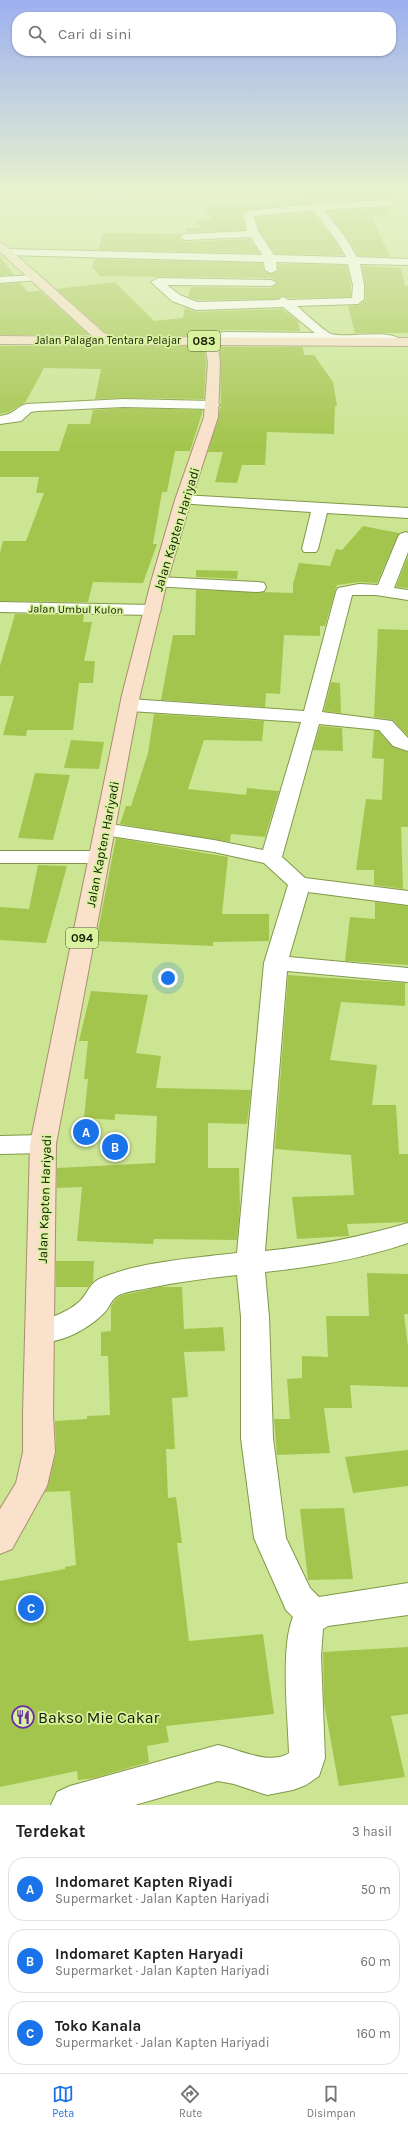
<!DOCTYPE html>
<html lang="id">
<meta charset="utf-8">
<style>
body{margin:0;font-family:Karla,sans-serif;background:#f2f2f2;color:#202124}
.you{position:absolute;left:168px;top:978px;width:14px;height:14px;margin:-10px;border:3px solid #fff;border-radius:50%;background:#1a73e8;box-shadow:0 0 0 6px #1a73e833}
.badge{display:grid;place-items:center;width:26px;height:26px;border-radius:50%;background:#1a73e8;color:#fff;font-size:13px;font-weight:700}
.pin{position:absolute;translate:-50% -50%;border:2px solid #fff;box-shadow:0 1px 4px #0006}
.list{margin:0;padding:0;list-style:none}
h2{display:flex;justify-content:space-between;align-items:center;height:52px;margin:0;padding:0 16px;font-size:17px}
h2 small{font-size:13px;font-weight:400;color:#757577}
.list li{display:grid;grid-template-columns:26px 1fr auto;gap:12px;align-items:center;box-sizing:border-box;height:64px;margin:0 8px 8px;padding:0 8px;border:1px solid #e0e0e0;border-radius:16px}
.list b{display:block;font-size:15px;white-space:nowrap}
.list p{margin:0;font-size:13px;white-space:nowrap;color:#757577}
.list em{font-size:13px;font-style:normal;color:#757577}
.icon{flex:none;width:22px;height:22px;fill:none;stroke:currentColor;stroke-width:2;stroke-linecap:round;stroke-linejoin:round}
.map{position:relative;flex:none;width:408px;height:1805px;overflow:hidden}
.search{position:absolute;background:#fff;box-shadow:0 1px 3px #0004;left:12px;right:12px;top:12px;height:44px;display:flex;align-items:center;gap:10px;box-sizing:border-box;padding:0 14px;border-radius:16px;color:#757577;font-size:15px}
.sheet{height:268px;background:#fff}
nav{display:flex;justify-content:space-around;align-items:center;box-sizing:border-box;height:56px;border-top:1px solid #e0e0e0;background:#fff;font-size:11px;color:#757577}
nav a{display:grid;justify-items:center;gap:2px}
nav .on{color:#1a73e8}
.map>svg:first-child{display:block}
.lines{fill:none;stroke-linecap:round;stroke-linejoin:round}
.river{fill:#cca9fc;fill-rule:evenodd}
.building{fill:#a4c54d}
.street-casing{stroke:#809848;stroke-width:2}
.secondary-casing{stroke:#809848;stroke-width:2}
.primary-casing{stroke:#a78f6e;stroke-width:2}
.street{fill:#fff;fill-rule:evenodd}
.secondary{fill:#fff;fill-rule:evenodd}
.primary{fill:#fae1cb;fill-rule:evenodd}
.labels{text-anchor:middle;stroke-width:3.5;stroke-linejoin:round;paint-order:stroke}
.far-street-label{font-size:11px;fill:#141c00;stroke:#d8f2a0}
.shield{fill:#d8f2a0;stroke:#4f5c30;stroke-width:1}
.shield-label{font-size:12px;font-weight:bold;fill:#141c00}
.street-label{font-size:13px;fill:#141c00;stroke:#d8f2a0}
.near-poi-label{font-size:16px;fill:#141c00;stroke:#d8f2a0;text-anchor:start}
</style>
<div class="map">
<svg width="408" height="1805" viewBox="0 0 408 1805">
<rect width="100%" height="100%" fill="#cbe593"/>
<g class="lines">
<path class="river" d="M 94,193 L 124,193 L 121,198 L 113,200 L 97,198 Z"/>
</g>
<path class="building" d="M 354,193 L 390,193 L 390,199 L 323,202 L 248,210 L 242,213 L 245,230 L 186,232 L 185,228 L 200,228 L 196,220 L 214,220 L 202,207 L 287,201 L 286,199 Z
M 390,207 L 391,215 L 371,215 L 390,257 L 358,256 L 346,236 L 327,211 Z
M 312,212 L 336,242 L 343,255 L 275,254 L 259,230 L 256,217 Z
M 103,233 L 182,234 L 179,238 L 185,242 L 250,239 L 259,253 L 98,250 Z
M 0,256 L 14,275 L 0,276 Z
M 94,259 L 263,263 L 264,270 L 270,274 L 278,271 L 278,264 L 347,265 L 351,285 L 351,297 L 288,298 L 282,296 L 278,299 L 197,300 L 188,297 L 191,287 L 271,288 L 278,282 L 271,278 L 100,276 L 92,267 Z
M 362,266 L 401,268 L 405,286 L 408,286 L 408,333 L 355,333 L 348,306 L 359,305 L 366,299 L 365,285 Z
M 115,282 L 154,321 L 183,318 L 185,308 L 196,312 L 282,309 L 298,321 L 300,331 L 224,330 L 219,332 L 217,336 L 116,336 L 105,332 L 56,289 Z
M 20,283 L 28,292 L 40,291 L 89,335 L 0,335 L 0,284 Z
M 0,346 L 204,346 L 206,363 L 204,399 L 124,398 L 95,399 L 101,369 L 44,368 L 25,403 L 9,412 L 0,414 Z
M 220,347 L 303,347 L 304,355 L 314,355 L 333,382 L 337,406 L 335,406 L 334,434 L 267,432 L 265,465 L 242,465 L 237,483 L 215,482 L 223,452 L 208,452 L 221,406 Z
M 124,408 L 203,410 L 190,451 L 175,451 L 167,492 L 162,492 L 153,544 L 157,544 L 143,583 L 93,582 L 88,602 L 0,601 L 0,553 L 3,541 L 26,541 L 44,493 L 36,493 L 39,477 L 0,477 L 0,451 L 59,451 L 68,424 L 90,424 L 93,410 Z
M 363,526 L 399,533 L 377,583 L 359,582 L 337,585 L 325,626 L 320,626 L 320,636 L 284,635 L 280,694 L 266,693 L 265,707 L 161,700 L 173,635 L 195,635 L 196,590 L 293,593 L 293,584 L 299,563 L 330,566 L 336,549 L 342,550 Z
M 408,556 L 408,588 L 396,587 Z
M 196,570 L 238,571 L 237,579 L 196,577 Z
M 15,614 L 84,615 L 83,622 L 92,622 L 84,661 L 95,661 L 93,683 L 79,683 L 73,730 L 27,730 L 26,736 L 3,735 L 14,696 L 0,696 L 0,666 Z
M 378,629 L 408,630 L 408,736 L 393,720 L 374,717 Z
M 331,682 L 340,683 L 341,713 L 324,711 Z
M 154,714 L 264,721 L 262,741 L 204,740 L 188,789 L 246,795 L 247,788 L 279,791 L 265,837 L 231,834 L 230,842 L 120,824 L 126,806 L 131,806 L 148,753 Z
M 320,726 L 342,728 L 343,751 L 313,750 Z
M 374,731 L 378,731 L 393,747 L 408,752 L 408,827 L 401,827 L 403,889 L 374,885 L 374,870 L 356,870 L 366,799 L 382,800 L 384,759 L 372,758 Z
M 71,740 L 104,742 L 99,769 L 64,768 Z
M 35,773 L 70,775 L 53,840 L 18,838 Z
M 116,838 L 228,857 L 222,914 L 269,914 L 269,941 L 213,942 L 213,946 L 96,941 Z
M 38,865 L 67,866 L 46,943 L 0,940 L 0,907 L 29,909 Z
M 375,902 L 408,906 L 408,965 L 345,961 L 350,917 L 375,919 Z
M 288,975 L 405,983 L 405,1006 L 341,1002 L 330,1060 L 377,1065 L 372,1105 L 396,1105 L 399,1154 L 408,1154 L 408,1222 L 347,1224 L 349,1236 L 297,1239 L 292,1197 L 354,1195 L 351,1155 L 275,1149 Z
M 91,991 L 148,995 L 136,1053 L 161,1056 L 156,1088 L 251,1090 L 247,1124 L 208,1123 L 208,1168 L 239,1168 L 240,1207 L 237,1240 L 154,1239 L 153,1244 L 77,1241 L 82,1187 L 57,1188 L 57,1168 L 155,1163 L 157,1116 L 115,1114 L 115,1120 L 84,1118 L 88,1079 L 84,1079 L 88,1041 L 79,1041 Z
M 56,1261 L 94,1261 L 93,1282 L 88,1287 L 56,1287 Z
M 367,1273 L 408,1274 L 408,1314 L 404,1314 L 408,1347 L 408,1387 L 350,1385 L 352,1408 L 324,1408 L 330,1453 L 277,1455 L 274,1419 L 290,1419 L 287,1379 L 302,1378 L 302,1356 L 328,1357 L 326,1316 L 369,1316 Z
M 160,1287 L 182,1287 L 184,1329 L 223,1327 L 225,1351 L 184,1352 L 188,1397 L 172,1398 L 175,1449 L 166,1449 L 168,1498 L 176,1497 L 182,1543 L 177,1543 L 189,1641 L 263,1634 L 274,1714 L 166,1726 L 169,1742 L 147,1746 L 149,1762 L 94,1778 L 78,1780 L 77,1771 L 0,1787 L 0,1581 L 65,1569 L 65,1567 L 76,1565 L 70,1491 L 45,1492 L 48,1486 L 56,1452 L 55,1421 L 87,1419 L 87,1416 L 110,1415 L 108,1356 L 101,1356 L 101,1332 L 111,1331 L 111,1306 L 117,1298 L 123,1295 Z
M 408,1450 L 408,1486 L 353,1493 L 345,1457 Z
M 344,1508 L 353,1579 L 308,1580 L 300,1509 Z
M 408,1647 L 408,1714 L 391,1716 L 405,1777 L 339,1786 L 324,1703 L 323,1652 Z"/>
<g class="lines">
<g class="street-casing">
<path id="street" d="M 392,200 L 397,203 L 396,205 L 324,210 L 345,237 L 357,257 L 408,259 L 408,265 L 360,264 L 364,285 L 364,299 L 358,304 L 297,306 C 304,312 324,331 331,334 C 346,339 393,327 403,342 L 397,346 L 383,342 L 220,339 L 218,336 L 220,333 L 224,332 L 315,333 L 283,307 L 196,310 L 172,301 L 151,282 L 158,278 L 271,280 L 277,283 L 271,286 L 167,285 L 180,295 L 197,302 L 278,300 L 283,297 L 288,300 L 352,298 L 353,285 L 348,264 L 276,262 L 277,270 L 271,273 L 265,270 L 264,262 L 7,255 L 1,252 L 7,249 L 262,255 L 251,237 L 185,240 L 180,237 L 185,234 L 247,231 L 243,214 L 248,211 L 323,203 ZM 313,210 L 337,241 L 346,257 L 274,255 L 258,231 L 254,216 Z
M 34,275 L 40,278 L 38,280 L 0,283 L 0,277 Z
M 124,399 L 213,401 L 220,405 L 213,409 L 124,407 L 37,411 L 31,412 L 21,421 L 0,424 L 0,416 C 16,414 15,407 27,404 Z
M 183,495 L 408,508 L 408,518 L 327,513 L 318,549 L 316,552 L 304,552 L 302,549 L 311,512 L 178,503 L 175,500 L 178,497 Z
M 406,532 L 408,533 L 408,552 L 394,588 L 408,590 L 408,600 L 376,595 L 352,595 L 322,712 L 392,721 L 408,738 L 408,751 L 393,746 L 379,730 L 319,724 L 282,857 L 305,878 L 408,891 L 408,905 L 308,892 L 289,957 L 408,968 L 408,982 L 287,971 L 265,1251 C 314,1246 361,1237 408,1223 L 408,1243 C 361,1259 314,1267 265,1272 L 269,1317 L 273,1438 L 286,1538 L 310,1588 L 319,1597 L 408,1583 L 408,1615 L 328,1626 L 323,1629 L 321,1656 L 325,1758 L 319,1776 L 306,1785 L 293,1790 L 267,1795 L 234,1784 L 218,1781 L 135,1805 L 51,1805 L 57,1792 L 70,1786 L 218,1745 C 238,1749 270,1766 289,1753 C 288,1718 280,1648 293,1617 L 286,1610 L 254,1538 L 241,1438 L 241,1317 L 237,1275 C 207,1278 178,1282 149,1288 C 139,1290 128,1291 119,1295 C 111,1299 110,1307 104,1313 C 86,1331 54,1348 30,1340 L 25,1332 L 30,1324 C 48,1318 64,1315 79,1302 C 87,1295 89,1284 99,1279 C 137,1262 195,1258 237,1253 L 264,963 L 288,885 L 264,863 L 214,852 L 104,835 L 97,833 L 94,829 L 97,825 L 104,823 L 214,840 L 263,850 L 301,722 L 130,711 L 123,709 L 121,705 L 123,701 L 130,699 L 304,711 L 336,592 L 338,588 L 359,584 L 378,585 L 398,537 L 400,534 Z
M 159,577 L 258,582 L 264,583 L 266,587 L 264,591 L 258,592 L 153,586 L 151,582 L 153,578 Z
M 0,602 L 152,605 L 158,606 L 161,610 L 158,614 L 152,615 L 0,612 Z
M 43,1135 L 52,1137 L 56,1144 L 52,1151 L 43,1153 L 0,1154 L 0,1136 Z"/>
</g>
<g class="secondary-casing">
<path id="secondary" d="M 0,851 L 99,851 L 107,852 L 110,857 L 107,862 L 99,863 L 0,863 Z"/>
</g>
<g class="primary-casing">
<path id="primary" d="M 0,243 L 4,244 L 104,333 L 116,337 L 408,338 L 408,346 L 218,345 L 220,363 L 218,417 L 191,500 L 167,582 L 140,695 L 56,1144 L 53,1414 L 55,1452 L 47,1486 L 12,1549 L 0,1554 L 0,1509 L 16,1483 L 23,1452 L 23,1414 L 30,1144 L 122,695 L 151,582 L 175,500 L 204,417 L 208,363 L 205,345 L 0,344 L 0,336 L 93,337 L 0,252 Z"/>
</g>
<use href="#street" class="street"/>
<use href="#secondary" class="secondary"/>
<use href="#primary" class="primary"/>
</g>
<linearGradient id="sky" x2="0" y2="1"><stop stop-color="#9db0f0"/><stop offset="0.43" stop-color="#e8f3ce"/><stop offset="1" stop-color="#e8f3ce" stop-opacity="0"/></linearGradient>
<rect width="408" height="446" fill="url(#sky)"/>
<defs>
<g id="restaurant-ring" transform="scale(1.15)"><circle r="9.5" fill="#d8f2a0" stroke="#6c30a6" stroke-width="1.5"/><path d="M-5-6h1v4h1v-4h1v4h1v-4h1v5L-1.5 .5V6h-2V.5L-5-1ZM5-6V6H3V1.5H1.5Q1.5-4 5-6Z" fill="#6c30a6"/></g>
</defs>
<g fill-rule="evenodd">
<use href="#restaurant-ring" x="23" y="1717"/>
</g>
<g class="labels">
<g class="far-street-label">
<text x="108" y="344">Jalan Palagan Tentara Pelajar</text>
<text transform="translate(76 609) rotate(1)" y="4">Jalan Umbul Kulon</text>
</g>
<g class="shield">
<rect x="188" y="331" width="32" height="20" rx="3"/>
<rect x="66" y="928" width="32" height="20" rx="3"/>
</g>
<g class="shield-label">
<text x="204" y="345">083</text>
<text x="82" y="942">094</text>
</g>
<g class="street-label">
<text transform="translate(176 529) rotate(-73)" y="5">Jalan Kapten Hariyadi</text>
<text transform="translate(102 844) rotate(-79)" y="5">Jalan Kapten Hariyadi</text>
<text transform="translate(44 1199) rotate(-88)" y="5">Jalan Kapten Hariyadi</text>
</g>
<g class="near-poi-label">
<text x="38" y="1723">Bakso Mie Cakar</text>
</g>
</g>
</svg>
<div class="you"></div>
<div class="pin badge" style="left:86px;top:1132px">A</div>
<div class="pin badge" style="left:115px;top:1147px">B</div>
<div class="pin badge" style="left:31px;top:1608px">C</div>
<div class="search"><svg class="icon" aria-label="search" viewBox="0 0 24 24"><circle cx="10" cy="10" r="6"/><path d="M15 15l6 6"/></svg>Cari di sini</div>
</div>
<section class="sheet">
<h2>Terdekat<small>3 hasil</small></h2>
<ul class="list">
<li><span class="badge">A</span><div><b>Indomaret Kapten Riyadi</b><p>Supermarket · Jalan Kapten Hariyadi</p></div><em>50 m</em></li>
<li><span class="badge">B</span><div><b>Indomaret Kapten Haryadi</b><p>Supermarket · Jalan Kapten Hariyadi</p></div><em>60 m</em></li>
<li><span class="badge">C</span><div><b>Toko Kanala</b><p>Supermarket · Jalan Kapten Hariyadi</p></div><em>160 m</em></li>
</ul>
</section>
<nav>
<a class="on"><svg class="icon" aria-label="map" viewBox="0 0 24 24"><path d="M3 6l6-2 6 2 6-2v14l-6 2-6-2-6 2zM9 4v14M15 6v14"/></svg>Peta</a>
<a><svg class="icon" aria-label="directions" viewBox="0 0 24 24"><path d="M12 3l9 9-9 9-9-9zM9 14v-3h6M13 9l2 2-2 2"/></svg>Rute</a>
<a><svg class="icon" aria-label="saved" viewBox="0 0 24 24"><path d="M7 4h10v16l-5-4-5 4z"/></svg>Disimpan</a>
</nav>
